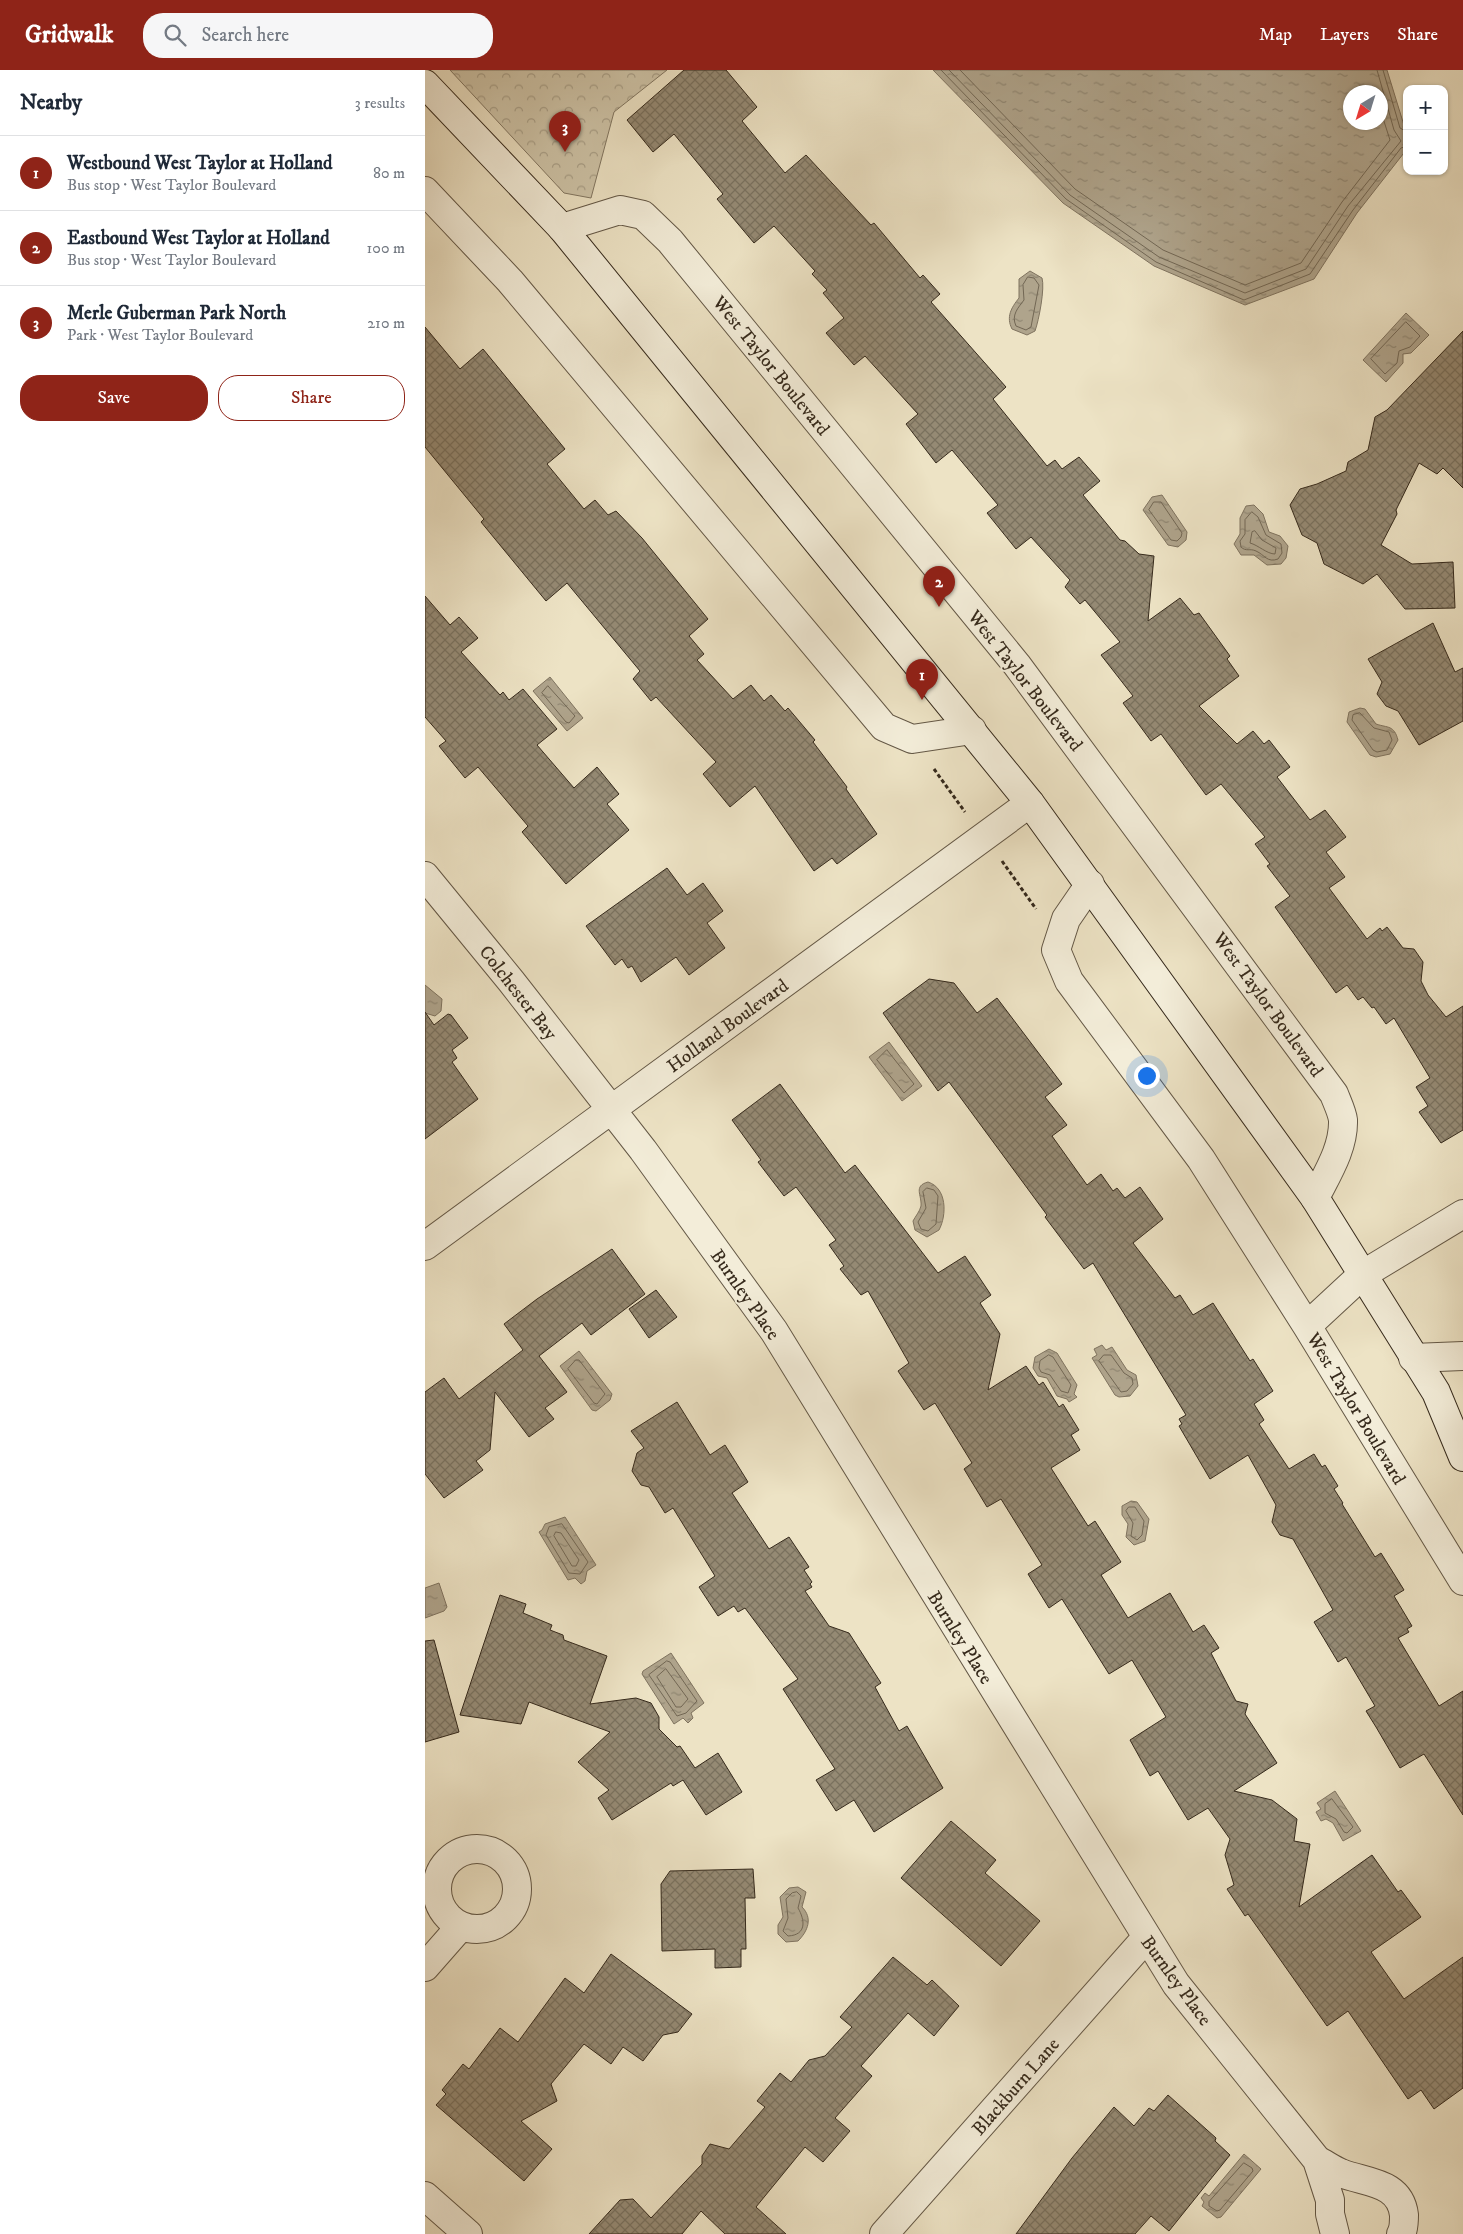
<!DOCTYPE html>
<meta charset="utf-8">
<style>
body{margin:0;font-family:"IM FELL DW Pica",serif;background:#f6f6f7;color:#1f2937}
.controls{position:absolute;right:15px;top:15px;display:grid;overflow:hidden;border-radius:10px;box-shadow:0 1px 4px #0004}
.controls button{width:45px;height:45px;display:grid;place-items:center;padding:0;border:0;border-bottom:1px solid #e0e1e3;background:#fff;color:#1f2937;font:25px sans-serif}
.compass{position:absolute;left:918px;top:15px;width:45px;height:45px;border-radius:50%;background:#fff;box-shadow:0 1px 4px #0004;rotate:218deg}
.you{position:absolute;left:721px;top:1005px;width:18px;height:18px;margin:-12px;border:4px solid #fff;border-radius:50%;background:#1a73e8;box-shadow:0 0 0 8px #1a73e833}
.badge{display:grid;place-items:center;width:32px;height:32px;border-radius:50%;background:#8f2418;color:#fff;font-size:16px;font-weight:700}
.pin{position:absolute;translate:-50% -41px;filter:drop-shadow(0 1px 2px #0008)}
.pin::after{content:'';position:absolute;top:26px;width:18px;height:15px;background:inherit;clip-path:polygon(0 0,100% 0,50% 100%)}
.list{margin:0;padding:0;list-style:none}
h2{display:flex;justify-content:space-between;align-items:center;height:65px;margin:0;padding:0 20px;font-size:21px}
h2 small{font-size:16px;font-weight:400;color:#747a83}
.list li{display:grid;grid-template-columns:32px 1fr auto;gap:15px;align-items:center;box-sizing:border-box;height:75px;padding:0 20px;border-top:1px solid #e0e1e3}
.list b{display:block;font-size:19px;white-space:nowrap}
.list p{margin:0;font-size:16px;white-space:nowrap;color:#747a83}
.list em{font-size:16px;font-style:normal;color:#747a83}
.actions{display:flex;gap:10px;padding:15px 20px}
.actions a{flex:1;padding:11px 0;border:1px solid #8f2418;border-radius:20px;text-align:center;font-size:18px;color:#8f2418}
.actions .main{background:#8f2418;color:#fff}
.icon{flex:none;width:28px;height:28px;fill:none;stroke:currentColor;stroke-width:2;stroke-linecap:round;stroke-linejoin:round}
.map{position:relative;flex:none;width:1038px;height:2164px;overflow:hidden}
header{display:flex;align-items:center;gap:30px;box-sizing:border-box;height:70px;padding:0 25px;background:#8f2418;color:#fff}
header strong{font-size:24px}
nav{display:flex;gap:28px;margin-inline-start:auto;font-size:18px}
.search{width:350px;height:45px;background:#f6f6f7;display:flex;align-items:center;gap:12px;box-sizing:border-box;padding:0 18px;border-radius:20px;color:#747a83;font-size:19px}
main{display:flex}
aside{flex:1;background:#fff}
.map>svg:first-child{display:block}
.forest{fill:url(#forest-crowns);stroke:#827762}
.water{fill:url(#water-ripples);stroke:#7f735f;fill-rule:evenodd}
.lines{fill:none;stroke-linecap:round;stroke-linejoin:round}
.shore{stroke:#726754;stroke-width:1}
.building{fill:url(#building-cross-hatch);stroke:#362a1c}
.street-casing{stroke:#645846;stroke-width:30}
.secondary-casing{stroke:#362a1c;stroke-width:30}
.path{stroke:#362a1c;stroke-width:3;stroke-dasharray:4 2.5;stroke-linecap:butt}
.street{stroke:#f3edd9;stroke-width:28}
.secondary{stroke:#f3edd9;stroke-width:28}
.labels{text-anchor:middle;stroke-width:4;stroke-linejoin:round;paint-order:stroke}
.street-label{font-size:19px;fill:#362a1c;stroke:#f3edd9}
</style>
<header>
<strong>Gridwalk</strong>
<div class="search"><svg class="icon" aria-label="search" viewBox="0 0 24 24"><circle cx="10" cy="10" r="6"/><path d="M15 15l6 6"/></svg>Search here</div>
<nav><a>Map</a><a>Layers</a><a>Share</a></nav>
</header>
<main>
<aside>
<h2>Nearby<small>3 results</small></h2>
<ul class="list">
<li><span class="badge">1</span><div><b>Westbound West Taylor at Holland</b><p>Bus stop · West Taylor Boulevard</p></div><em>80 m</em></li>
<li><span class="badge">2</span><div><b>Eastbound West Taylor at Holland</b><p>Bus stop · West Taylor Boulevard</p></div><em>100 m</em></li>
<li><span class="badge">3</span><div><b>Merle Guberman Park North</b><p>Park · West Taylor Boulevard</p></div><em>210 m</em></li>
</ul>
<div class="actions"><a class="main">Save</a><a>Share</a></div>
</aside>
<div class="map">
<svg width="1038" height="2164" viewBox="0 0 1038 2164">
<defs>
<pattern id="forest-crowns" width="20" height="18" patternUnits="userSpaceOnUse" patternTransform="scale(1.25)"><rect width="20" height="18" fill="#cec4a8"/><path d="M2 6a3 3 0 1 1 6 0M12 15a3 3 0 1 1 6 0" fill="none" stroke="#a89f88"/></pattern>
<pattern id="water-ripples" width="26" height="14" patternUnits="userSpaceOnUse" patternTransform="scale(1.25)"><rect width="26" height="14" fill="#afa48c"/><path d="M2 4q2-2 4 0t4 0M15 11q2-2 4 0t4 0" fill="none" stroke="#8f8672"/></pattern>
<pattern id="building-cross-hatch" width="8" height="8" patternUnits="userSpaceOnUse" patternTransform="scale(1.25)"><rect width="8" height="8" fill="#958a74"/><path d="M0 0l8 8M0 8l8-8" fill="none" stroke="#7a715e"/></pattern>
</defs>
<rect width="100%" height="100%" fill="#ede3c5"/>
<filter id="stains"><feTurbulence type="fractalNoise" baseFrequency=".004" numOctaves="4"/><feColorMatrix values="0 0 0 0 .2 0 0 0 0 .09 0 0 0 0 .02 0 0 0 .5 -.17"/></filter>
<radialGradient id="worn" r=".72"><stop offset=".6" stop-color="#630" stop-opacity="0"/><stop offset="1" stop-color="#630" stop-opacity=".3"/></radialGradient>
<path class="forest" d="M 25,0 L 242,0 L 189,42 L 166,128 L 139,123 Z"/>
<path class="water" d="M 508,0 L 962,0 L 982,65 L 982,79 L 932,143 L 889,209 L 820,235 L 729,196 L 638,133 ZM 926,22 L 956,22 L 956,52 L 926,52 Z
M 605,201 L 617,208 C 620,218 614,250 610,261 L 602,265 L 587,259 C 581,247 586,238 594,228 L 594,209 Z
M 981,243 L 1004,265 L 986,283 L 978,284 L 978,293 L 961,312 L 938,290 Z
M 737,425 L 762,462 L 761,470 L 753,477 L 743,475 L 718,440 L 727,427 Z
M 829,435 L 838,444 L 844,462 L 855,466 L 863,476 L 861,488 L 856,494 L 842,495 L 829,485 L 816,485 L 809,474 L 815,464 L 815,448 L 821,436 Z
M 125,607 L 158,648 L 142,661 L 108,621 Z
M 935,638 L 940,639 L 951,654 C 963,658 969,655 973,670 L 965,684 L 951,687 L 945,685 L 922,652 L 924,642 Z
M 0,915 L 17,929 L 16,941 L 10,946 L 0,943 Z
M 464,972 L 497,1016 L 477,1031 L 444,987 Z
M 503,1112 C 522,1118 522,1145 514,1160 L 502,1167 L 490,1160 L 488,1151 C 490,1147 495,1141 496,1136 C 497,1125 488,1116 503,1112 Z
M 677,1275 L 681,1280 L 687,1277 L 702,1300 L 711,1305 L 713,1316 L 705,1326 L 694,1327 L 690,1325 L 667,1288 L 672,1285 L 669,1279 Z
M 624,1279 L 632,1283 L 652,1315 L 649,1324 L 652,1327 L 644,1332 L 642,1329 L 632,1326 L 622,1308 L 613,1306 L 608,1298 L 610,1287 Z
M 154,1281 L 187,1324 L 185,1330 L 171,1341 L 167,1340 L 135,1296 Z
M 706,1431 L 712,1432 L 724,1449 L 720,1471 L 709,1475 L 701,1467 L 703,1454 L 697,1445 L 697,1436 Z
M 140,1447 L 171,1495 L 162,1501 L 160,1511 L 156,1514 L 150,1508 L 143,1510 L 114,1462 L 117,1460 L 120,1454 Z
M 14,1513 L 22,1537 L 19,1541 L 0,1548 L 0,1518 Z
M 246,1583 L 279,1633 L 266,1643 L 268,1648 L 263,1653 L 258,1648 L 249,1654 L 217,1604 L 218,1601 Z
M 910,1721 L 936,1761 L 918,1771 L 908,1753 L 901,1749 L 896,1751 L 891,1742 L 896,1739 L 892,1733 Z
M 373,1817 L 381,1822 L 377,1837 C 388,1848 383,1861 373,1871 L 361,1872 L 353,1864 L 353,1855 L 358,1847 L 355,1827 L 364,1818 Z
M 819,2084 L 836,2099 L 796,2147 L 792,2148 L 777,2136 L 779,2132 L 776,2128 L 780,2123 L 784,2126 Z"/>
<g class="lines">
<path class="shore" d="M 516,0 L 641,129 L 731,192 L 819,230 L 885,204 L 928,140 L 976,78 L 982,76
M 524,0 L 645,125 L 734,187 L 820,223 L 881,199 L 923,136 L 976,71 L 969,60 L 952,0
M 535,0 L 650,119 L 738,180 L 820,215 L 876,193 L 917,132 L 965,70 L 956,42
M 958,0 L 975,58 L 982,62
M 603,207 L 609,208 L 614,215 L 606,257 L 601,260 L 591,256 C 586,245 593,238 599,230 L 598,215 Z
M 981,252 L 995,266 L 985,277 L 974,281 L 972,293 L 960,304 L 946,289 Z
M 729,432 L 736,432 L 757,463 L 756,467 L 752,471 L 746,470 L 724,440 Z
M 827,442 L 833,447 L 841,465 L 856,474 L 857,483 L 853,489 C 842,493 840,485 831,481 C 825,478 821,482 816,477 L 815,471 L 820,464 L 820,450 Z
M 830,461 L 837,470 L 851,478 L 850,484 C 842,484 833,475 825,473 L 827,462 Z
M 123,616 L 150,646 L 144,653 L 141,652 L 117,623 Z
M 935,643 L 949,658 L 964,662 L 967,670 L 962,680 L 952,682 L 948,680 L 927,650 L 928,645 Z
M 462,980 L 489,1014 L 479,1023 L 452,990 Z
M 502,1118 L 509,1120 L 513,1126 L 511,1154 L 503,1161 L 496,1159 L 493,1152 L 501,1138 L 498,1122 Z
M 624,1285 L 628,1287 L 646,1315 L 643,1323 L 636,1321 L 625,1305 L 616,1302 L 614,1298 L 615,1291 Z
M 679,1285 L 686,1285 L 699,1303 L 707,1308 L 708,1314 L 702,1321 L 696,1322 L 674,1291 Z
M 151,1290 L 154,1290 L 180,1324 L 172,1334 L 169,1333 L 143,1299 Z
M 704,1437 L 710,1437 L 719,1451 L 717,1465 L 712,1470 L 706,1466 L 708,1453 L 701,1441 Z
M 137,1454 L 163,1492 L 155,1504 L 144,1503 L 121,1465 L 124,1457 Z
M 131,1462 L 136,1463 L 154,1490 L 151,1496 L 147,1496 L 129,1466 Z
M 242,1591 L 245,1592 L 272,1631 L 261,1643 L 252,1646 L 224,1605 Z
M 241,1599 L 263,1629 L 256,1637 L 251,1637 L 232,1607 Z
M 907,1729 L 928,1757 L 922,1763 L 919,1762 L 911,1749 L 900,1743 L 900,1734 Z
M 372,1822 L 376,1826 L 373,1838 C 380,1850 382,1865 363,1866 L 358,1861 L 363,1848 L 361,1829 L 367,1823 Z
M 819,2093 L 827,2098 L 828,2101 L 795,2140 L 792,2141 L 784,2136 L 784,2132 Z"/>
</g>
<path class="building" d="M 259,0 L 301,0 L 332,37 L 317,51 L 360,103 L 381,85 L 446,155 L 449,153 L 495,208 L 498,205 L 515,224 L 506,232 L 581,317 L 568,329 L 622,396 L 630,390 L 637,399 L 654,387 L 675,411 L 658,425 L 695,470 L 700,471 L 714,484 L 729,486 L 723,551 L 755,528 L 769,545 L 774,543 L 805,586 L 802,589 L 814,606 L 774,636 L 812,674 L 828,661 L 839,674 L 844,670 L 865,697 L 852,707 L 885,750 L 900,740 L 921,767 L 901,782 L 920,807 L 904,818 L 942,869 L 955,858 L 957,861 L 962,857 L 978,878 L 989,879 L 998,892 L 996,911 L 1003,925 L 1021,947 L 1038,936 L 1038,1060 L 1016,1073 L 994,1042 L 1003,1036 L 991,1017 L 1005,1008 L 969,948 L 961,954 L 949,937 L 947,938 L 938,927 L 933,930 L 922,915 L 911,923 L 850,837 L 865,826 L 842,796 L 845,794 L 830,774 L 840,767 L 796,714 L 781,725 L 736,664 L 726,671 L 698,633 L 708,626 L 676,585 L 695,572 L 660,530 L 655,534 L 640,517 L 645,510 L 606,467 L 591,479 L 562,443 L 573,435 L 527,380 L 511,393 L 481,354 L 493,344 L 440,286 L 429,295 L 401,263 L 419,248 L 398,223 L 402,220 L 387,204 L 390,201 L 349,156 L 329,173 L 292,129 L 298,124 L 249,64 L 228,82 L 202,50 Z
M 0,257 L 35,299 L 58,279 L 140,379 L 122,394 L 159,439 L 170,430 L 183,445 L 191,441 L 217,468 L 283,549 L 264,566 L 279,584 L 272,590 L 308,629 L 326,615 L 339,631 L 346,625 L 360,641 L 363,638 L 390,670 L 388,672 L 422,717 L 421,719 L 452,764 L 412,794 L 407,788 L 389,801 L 330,716 L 305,737 L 278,704 L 291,692 L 231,627 L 226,631 L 208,609 L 215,601 L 142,513 L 121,531 L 56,452 L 59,449 L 0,377 Z
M 1038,261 L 1038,418 L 1018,398 L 1012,404 L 994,393 L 971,440 L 972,444 L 956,475 L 987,494 L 1028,492 L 1030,538 L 980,539 L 952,504 L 938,514 L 899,494 L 892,473 L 877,465 L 865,435 L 875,419 L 892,414 L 921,401 L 923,392 L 943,380 L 950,347 L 962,340 Z
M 0,526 L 25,555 L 34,547 L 53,568 L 36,582 L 75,625 L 78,622 L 84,630 L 98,619 L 132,659 L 112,675 L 149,718 L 172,697 L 194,724 L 182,734 L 204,760 L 141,814 L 97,762 L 103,756 L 53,697 L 40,708 L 14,676 L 21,671 L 0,647 Z
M 1008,553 L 1030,602 L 1038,598 L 1038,651 L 994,675 L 973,641 L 961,636 L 952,624 L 957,612 L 943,589 Z
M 242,798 L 262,825 L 278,813 L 298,841 L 282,853 L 300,878 L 264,905 L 251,887 L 216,912 L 207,896 L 203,898 L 197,889 L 190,895 L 161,856 Z
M 504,909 L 529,913 L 552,943 L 572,928 L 637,1014 L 620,1027 L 642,1055 L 627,1066 L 662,1115 L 676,1104 L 688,1121 L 692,1118 L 700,1128 L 715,1117 L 738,1149 L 708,1173 L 750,1228 L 755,1225 L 768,1245 L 788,1233 L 825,1291 L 828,1289 L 848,1321 L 829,1334 L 839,1350 L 834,1354 L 864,1399 L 889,1384 L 897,1397 L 900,1395 L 913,1416 L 909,1419 L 918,1433 L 917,1434 L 950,1487 L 956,1483 L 979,1520 L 969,1526 L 987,1556 L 982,1559 L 984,1562 L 973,1568 L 1014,1636 L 1038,1621 L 1038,1745 L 999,1684 L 975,1698 L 951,1657 L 941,1641 L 950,1636 L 921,1587 L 913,1592 L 889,1552 L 908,1540 L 868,1469 L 855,1465 L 847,1452 L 851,1435 L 823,1385 L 785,1409 L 754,1356 L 757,1354 L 754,1349 L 761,1345 L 668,1193 L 659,1199 L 620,1147 L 622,1145 L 524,1012 L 513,1021 L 458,943 Z
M 0,942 L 9,955 L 23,944 L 26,945 L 43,968 L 27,980 L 32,988 L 27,992 L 53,1029 L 0,1069 Z
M 355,1014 L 420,1103 L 430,1095 L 513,1203 L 540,1186 L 566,1225 L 555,1233 L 575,1264 L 563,1320 L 601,1296 L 614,1315 L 618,1312 L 634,1337 L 638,1334 L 654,1360 L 646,1365 L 655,1380 L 626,1398 L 663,1456 L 670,1451 L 696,1492 L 676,1505 L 703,1548 L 745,1523 L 768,1562 L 779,1555 L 794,1578 L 786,1583 L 811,1631 L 823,1634 L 820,1644 L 852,1693 L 809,1721 L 847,1730 L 872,1749 L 869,1771 L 885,1774 L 874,1837 L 947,1785 L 973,1822 L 976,1820 L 996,1847 L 946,1882 L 979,1929 L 1038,1887 L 1038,2018 L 1009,2039 L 996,2020 L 983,2029 L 923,1941 L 902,1956 L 823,1844 L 820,1846 L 802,1819 L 809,1815 L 800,1785 L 805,1769 L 783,1738 L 763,1750 L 733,1701 L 725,1706 L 705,1670 L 741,1647 L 707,1590 L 684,1604 L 637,1529 L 624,1538 L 603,1504 L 617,1495 L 576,1429 L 562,1437 L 539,1399 L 547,1393 L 510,1333 L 499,1340 L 473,1301 L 484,1293 L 443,1221 L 436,1225 L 415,1199 L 419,1196 L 404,1175 L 411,1170 L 371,1117 L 359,1126 L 333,1092 L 336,1090 L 307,1050 Z
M 187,1179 L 220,1224 L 166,1265 L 157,1253 L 114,1286 L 142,1322 L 120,1338 L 129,1349 L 104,1367 L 70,1322 L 65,1380 L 51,1391 L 58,1400 L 19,1428 L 0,1404 L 0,1322 L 19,1308 L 34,1329 L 98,1280 L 79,1254 L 112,1229 Z
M 231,1220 L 252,1247 L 224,1268 L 204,1239 Z
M 252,1332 L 285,1385 L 300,1375 L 323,1412 L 307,1423 L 344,1479 L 364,1467 L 384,1497 L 379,1500 L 387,1512 L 385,1514 L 387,1517 L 380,1521 L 404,1556 L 424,1563 L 456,1613 L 450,1617 L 474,1661 L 482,1656 L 518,1718 L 449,1762 L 429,1730 L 411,1741 L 391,1710 L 410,1699 L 358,1619 L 373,1609 L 320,1538 L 313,1542 L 309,1536 L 293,1546 L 274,1517 L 290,1506 L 248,1438 L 240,1443 L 224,1417 L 216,1415 L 207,1401 L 212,1383 L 219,1378 L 206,1361 Z
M 75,1525 L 101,1534 L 98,1543 L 127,1555 L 125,1560 L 138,1565 L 139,1570 L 182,1586 L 165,1634 L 211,1628 L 226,1633 L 234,1647 L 234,1659 L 252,1677 L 255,1676 L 270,1698 L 293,1683 L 317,1722 L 281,1745 L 258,1710 L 248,1716 L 246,1713 L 187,1750 L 173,1728 L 184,1720 L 153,1692 L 185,1662 L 104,1632 L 96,1654 L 35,1645 Z
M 9,1570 L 34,1662 L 0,1672 L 0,1571 Z
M 526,1751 L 571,1790 L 560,1803 L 615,1851 L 576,1896 L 476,1808 Z
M 328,1799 L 330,1828 L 320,1828 L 321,1879 L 316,1879 L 316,1897 L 290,1898 L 290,1879 L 237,1881 L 236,1814 L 245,1801 Z
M 186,1884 L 267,1944 L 253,1962 L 238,1965 L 218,1991 L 198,1977 L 186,1994 L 159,1974 L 126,2014 L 132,2031 L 96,2051 L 127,2079 L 99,2111 L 11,2035 L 21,2024 L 17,2020 L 38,1994 L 44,1999 L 75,1958 L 93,1972 L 140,1908 L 159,1923 Z
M 468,1887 L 502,1915 L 507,1910 L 534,1936 L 509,1966 L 483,1943 L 436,1996 L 447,2006 L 410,2048 L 425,2061 L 398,2092 L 380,2077 L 331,2137 L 361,2164 L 300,2164 L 276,2141 L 257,2164 L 164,2164 L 195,2130 L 208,2129 L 226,2148 L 277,2094 L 277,2086 L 285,2074 L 304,2079 L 340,2037 L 332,2031 L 355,2003 L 366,2012 L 384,1990 L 400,1986 L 427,1957 L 415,1947 Z
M 743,2025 L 791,2068 L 790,2071 L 805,2085 L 744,2161 L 726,2146 L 710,2164 L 591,2164 L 647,2088 L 689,2037 L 709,2056 L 724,2038 L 729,2041 Z"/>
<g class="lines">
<g class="street-casing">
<path id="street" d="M 0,121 L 85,211 L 459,657 L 487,669 L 547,660
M 137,158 L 195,140 L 218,145 L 245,171 L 592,595 L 909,1024 C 912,1032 917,1042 918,1050 C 919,1078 902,1104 890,1128
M 0,806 L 86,911 L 218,1080 L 349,1261 L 751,1914 L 892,2090
M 665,814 L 641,849 L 631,880 L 644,911 L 776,1089 L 882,1256 L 1038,1511
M 0,1176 L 605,733
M 882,1256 L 937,1205 L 1038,1144
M 988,1288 L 1038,1286
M12 1819a40 40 0 1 1 80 0a40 40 0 1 1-80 0Z
M 0,1897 L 36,1856
M 0,2126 L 43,2164
M 459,2164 L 721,1868
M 910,2164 L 905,2144 L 905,2130 L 892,2090 C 900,2094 908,2100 916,2103 C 940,2113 975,2111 979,2145 C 979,2151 979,2159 976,2164"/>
</g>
<g class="secondary-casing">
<path id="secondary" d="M 0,14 L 137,158 L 605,733 L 890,1128 L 1011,1322 L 1038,1387"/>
</g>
<path class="path" d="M 509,699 L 540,742
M 577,791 L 611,839"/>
<use href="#street" class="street"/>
<use href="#secondary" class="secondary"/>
</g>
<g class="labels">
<g class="street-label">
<text transform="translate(347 295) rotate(51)" y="7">West Taylor Boulevard</text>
<text transform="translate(601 610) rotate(52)" y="7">West Taylor Boulevard</text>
<text transform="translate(94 922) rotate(52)" y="7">Colchester Bay</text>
<text transform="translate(844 934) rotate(54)" y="7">West Taylor Boulevard</text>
<text transform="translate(302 955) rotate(-36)" y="7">Holland Boulevard</text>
<text transform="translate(321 1224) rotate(55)" y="7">Burnley Place</text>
<text transform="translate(932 1338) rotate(59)" y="7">West Taylor Boulevard</text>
<text transform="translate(536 1567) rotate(58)" y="7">Burnley Place</text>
<text transform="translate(752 1910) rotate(54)" y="7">Burnley Place</text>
<text transform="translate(590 2016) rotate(-49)" y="7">Blackburn Lane</text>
</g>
</g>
<rect width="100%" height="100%" filter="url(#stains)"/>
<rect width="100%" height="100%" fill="url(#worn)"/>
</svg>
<div class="controls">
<button>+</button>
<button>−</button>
</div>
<svg class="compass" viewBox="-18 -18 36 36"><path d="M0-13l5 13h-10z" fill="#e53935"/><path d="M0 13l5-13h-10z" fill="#747a83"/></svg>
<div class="you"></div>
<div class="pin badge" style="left:497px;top:630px">1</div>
<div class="pin badge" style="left:514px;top:537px">2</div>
<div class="pin badge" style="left:140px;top:82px">3</div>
</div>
</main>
